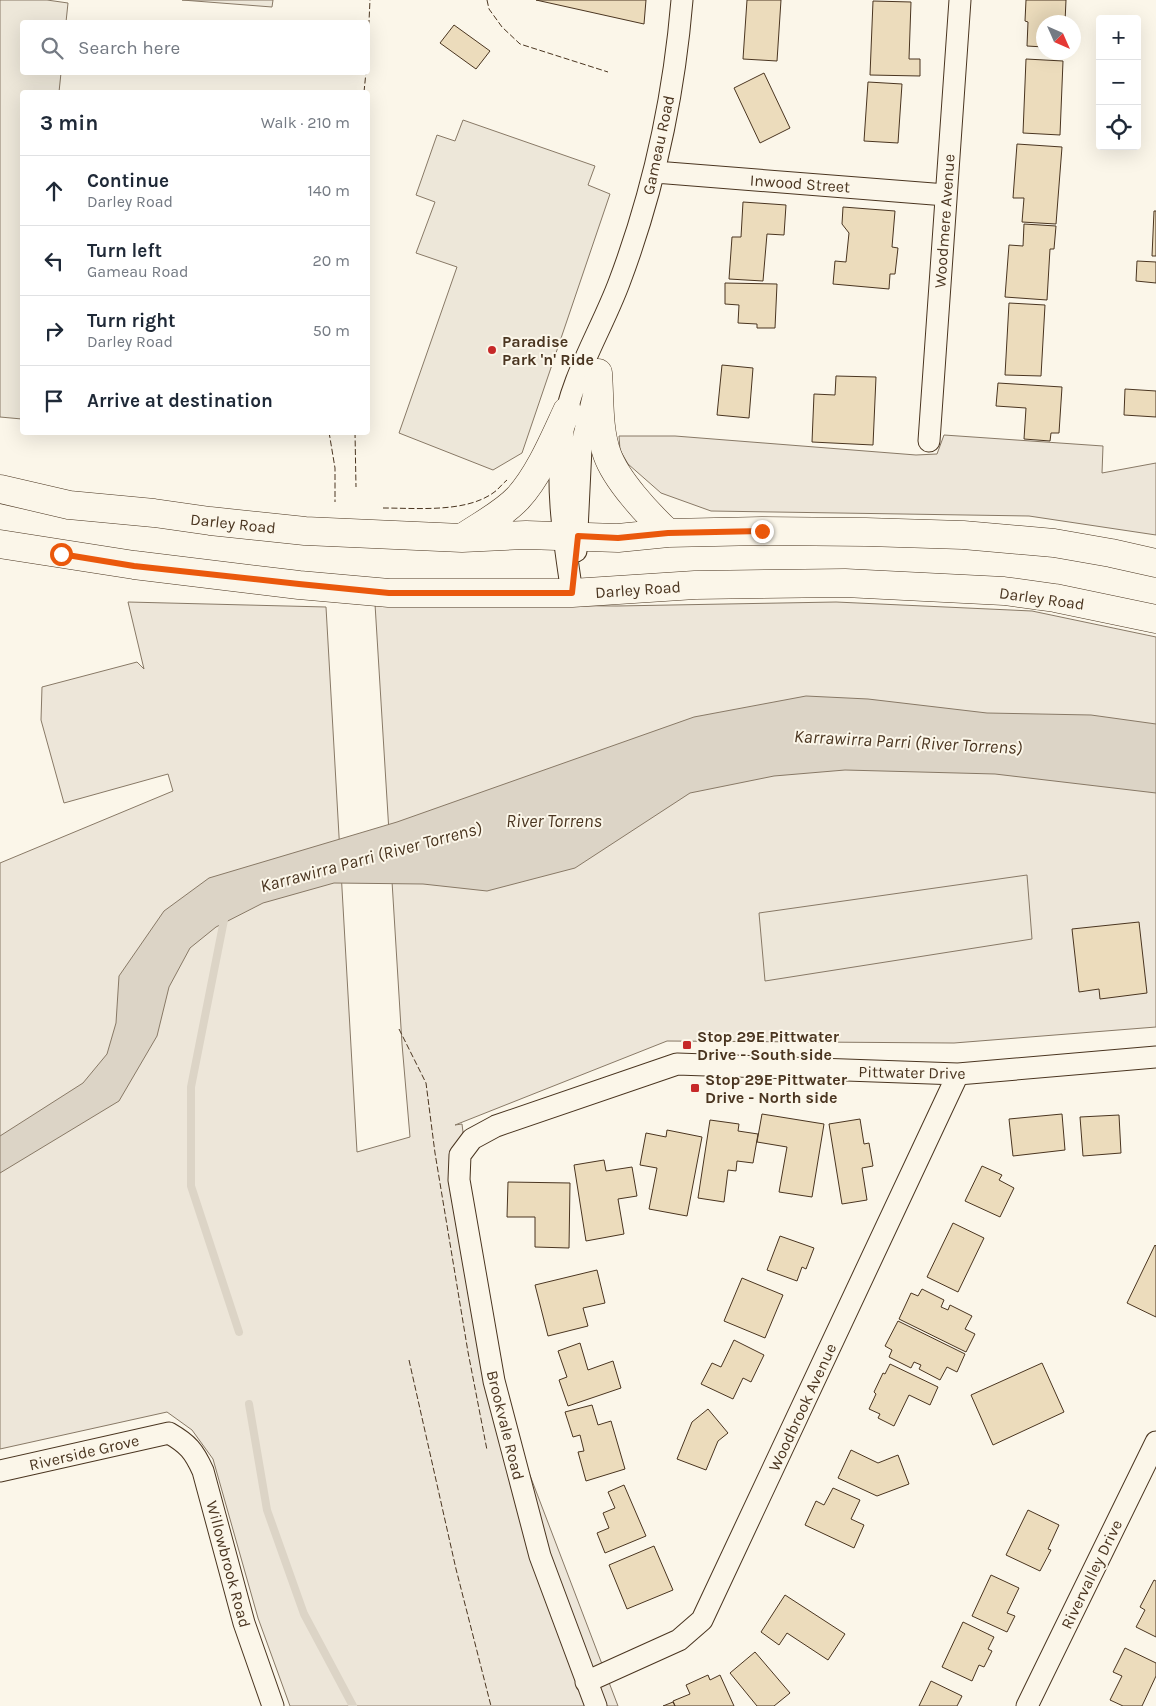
<!DOCTYPE html>
<meta charset="utf-8">
<style>
body{margin:0;font-family:Karla,sans-serif;background:#f6f6f7;color:#1f2937}
.controls{position:absolute;right:15px;top:15px;display:grid;overflow:hidden;border-radius:5px;box-shadow:0 5px 20px #0002}
.controls button{width:45px;height:45px;display:grid;place-items:center;padding:0;border:0;border-bottom:1px solid #e0e1e3;background:#fff;color:#1f2937;font:25px sans-serif}
.compass{position:absolute;left:1036px;top:15px;width:45px;height:45px;border-radius:50%;background:#fff;box-shadow:0 5px 20px #0002;rotate:135deg}
.stop{position:absolute;width:15px;height:15px;margin:-11px;border:4px solid #ea580c;border-radius:50%;background:#fff}
.stop.end{background:#ea580c;border-color:#fff;box-shadow:0 1px 5px #0008}
.list{margin:0;padding:0;list-style:none}
h2{display:flex;justify-content:space-between;align-items:center;height:65px;margin:0;padding:0 20px;font-size:21px}
h2 small{font-size:16px;font-weight:400;color:#747a83}
.list li{display:grid;grid-template-columns:32px 1fr auto;gap:15px;align-items:center;box-sizing:border-box;height:70px;padding:0 20px;border-top:1px solid #e0e1e3}
.list b{display:block;font-size:19px;white-space:nowrap}
.list p{margin:0;font-size:16px;white-space:nowrap;color:#747a83}
.list em{font-size:16px;font-style:normal;color:#747a83}
.icon{flex:none;width:28px;height:28px;fill:none;stroke:currentColor;stroke-width:2;stroke-linecap:round;stroke-linejoin:round}
.map{position:relative;flex:none;width:1156px;height:1706px;overflow:hidden}
.search{position:absolute;background:#fff;box-shadow:0 5px 20px #0002;left:20px;top:20px;width:350px;height:55px;display:flex;align-items:center;gap:12px;box-sizing:border-box;padding:0 18px;border-radius:5px;color:#747a83;font-size:19px}
.panel{position:absolute;background:#fff;box-shadow:0 5px 20px #0002;left:20px;top:90px;width:350px;height:345px;border-radius:5px}
.map>svg:first-child{display:block}
.green{fill:#ede6d9;stroke:#887966}
.parking{fill:#ede7d9;stroke:#887966}
.water{fill:#dcd4c6;stroke:#887966}
.lines{fill:none;stroke-linecap:round;stroke-linejoin:round}
.stream{stroke:#dcd4c6;stroke-width:8}
.building{fill:#ecdcbc;stroke:#4a3520}
.street-casing{stroke:#4a3520;stroke-width:23}
.secondary-casing{stroke:#4a3520;stroke-width:29}
.street{stroke:#fbf6e9;stroke-width:21}
.secondary{stroke:#fbf6e9;stroke-width:28}
.fence{stroke:#4a3520;stroke-width:1;stroke-dasharray:6 2.5;stroke-linecap:butt}
.route{stroke:#ea580c;stroke-width:6}
.poi-dot{fill:#c62828;stroke:#fbf6e9;stroke-width:2}
.labels{text-anchor:middle;stroke-width:4;stroke-linejoin:round;paint-order:stroke}
.street-label{font-size:16px;fill:#4a3520;stroke:#fbf6e9}
.poi-label{font-size:16px;font-weight:bold;fill:#4a3520;stroke:#fbf6e9;text-anchor:start}
.water-label{font-size:18px;font-style:italic;fill:#4a3520;stroke:#fbf6e9}
</style>
<div class="map">
<svg width="1156" height="1706" viewBox="0 0 1156 1706">
<rect width="100%" height="100%" fill="#fbf6e9"/>
<path class="green" d="M 944,435 L 1103,446 L 1102,473 L 1156,463 L 1156,535 L 1029,516 L 711,511 L 661,493 L 628,464 L 620,450 L 619,436 L 675,436 L 916,455 L 937,454 Z
M 128,602 L 326,607 L 357,1152 L 410,1137 L 402,1044 L 375,604 L 617,606 L 836,602 L 1032,611 L 1156,637 L 1156,1027 L 954,1043 L 667,1041 L 455,1125 L 462,1124 L 494,1381 L 618,1706 L 290,1706 L 258,1618 L 213,1459 L 192,1430 L 167,1412 L 0,1449 L 0,863 L 173,791 L 168,774 L 64,803 L 41,720 L 42,687 L 137,662 L 144,669 Z"/>
<path class="parking" d="M 0,0 L 47,0 L 68,3 L 66,22 L 22,22 L 22,72 L 61,73 L 59,92 L 22,92 L 22,419 L 0,417 Z
M 182,0 L 273,0 L 272,7 Z
M 463,120 L 595,166 L 588,185 L 610,194 L 522,453 L 493,470 L 399,433 L 457,267 L 416,253 L 435,202 L 416,195 L 437,135 L 455,141 Z
M 1027,875 L 1032,939 L 765,981 L 759,913 Z"/>
<path class="water" d="M 806,696 L 868,699 L 987,713 L 1091,715 L 1156,724 L 1156,793 L 995,774 L 845,770 L 774,776 L 690,793 L 575,868 L 487,891 L 423,884 L 334,883 L 263,903 L 216,927 L 190,948 L 169,987 L 157,1036 L 119,1101 L 0,1173 L 0,1136 L 83,1083 L 107,1054 L 116,1023 L 119,976 L 164,911 L 209,878 L 397,822 L 694,717 Z"/>
<g class="lines">
<path class="stream" d="M 225,915 L 191,1087 L 191,1186 L 239,1332
M 249,1404 L 267,1510 L 304,1614 L 353,1706"/>
</g>
<path class="building" d="M 536,0 L 646,0 L 644,24 Z
M 747,0 L 781,0 L 777,61 L 743,59 Z
M 1026,0 L 1066,0 L 1065,22 L 1044,22 L 1044,47 L 1027,46 L 1028,22 L 1025,21 Z
M 873,1 L 911,2 L 909,59 L 920,59 L 920,76 L 870,75 Z
M 454,25 L 490,51 L 476,69 L 440,43 Z
M 1026,59 L 1063,61 L 1060,135 L 1023,133 Z
M 764,73 L 790,128 L 760,143 L 734,88 Z
M 868,82 L 902,84 L 898,143 L 864,141 Z
M 1017,144 L 1062,147 L 1056,224 L 1022,222 L 1024,198 L 1013,198 Z
M 743,202 L 786,205 L 784,235 L 767,234 L 763,281 L 729,279 L 732,237 L 741,237 Z
M 843,207 L 895,211 L 892,247 L 898,248 L 895,274 L 890,274 L 889,289 L 833,284 L 835,261 L 846,262 L 849,233 L 842,224 Z
M 1154,211 L 1156,211 L 1156,256 L 1152,256 Z
M 1024,224 L 1056,226 L 1054,249 L 1050,249 L 1047,300 L 1005,297 L 1009,245 L 1023,246 Z
M 1137,261 L 1156,262 L 1156,283 L 1136,281 Z
M 725,283 L 777,284 L 775,328 L 757,328 L 757,324 L 738,323 L 739,305 L 725,304 Z
M 1009,303 L 1045,305 L 1041,376 L 1005,375 Z
M 722,365 L 753,368 L 749,418 L 717,415 Z
M 836,376 L 876,377 L 873,445 L 812,442 L 814,394 L 835,395 Z
M 998,383 L 1062,387 L 1059,433 L 1051,433 L 1050,441 L 1024,439 L 1026,408 L 996,406 Z
M 1125,389 L 1156,391 L 1156,417 L 1124,415 Z
M 1139,922 L 1147,993 L 1100,999 L 1099,989 L 1079,992 L 1072,929 Z
M 762,1114 L 824,1124 L 812,1197 L 779,1192 L 787,1147 L 757,1142 Z
M 1062,1114 L 1065,1150 L 1013,1156 L 1009,1119 Z
M 1119,1115 L 1121,1153 L 1083,1156 L 1080,1117 Z
M 860,1119 L 864,1144 L 869,1143 L 873,1166 L 862,1168 L 867,1200 L 842,1204 L 829,1124 Z
M 710,1120 L 739,1124 L 738,1131 L 758,1134 L 753,1163 L 737,1161 L 736,1171 L 728,1170 L 724,1202 L 698,1198 Z
M 667,1130 L 702,1137 L 687,1216 L 649,1209 L 657,1168 L 640,1165 L 646,1133 L 666,1137 Z
M 604,1160 L 606,1171 L 632,1167 L 637,1196 L 618,1199 L 624,1234 L 586,1241 L 574,1165 Z
M 982,1166 L 1002,1175 L 999,1180 L 1014,1188 L 1000,1217 L 965,1201 Z
M 508,1182 L 570,1183 L 569,1248 L 535,1247 L 535,1217 L 507,1217 Z
M 953,1223 L 984,1238 L 958,1292 L 927,1277 Z
M 780,1236 L 814,1248 L 806,1269 L 802,1267 L 797,1281 L 767,1270 Z
M 1155,1245 L 1156,1246 L 1156,1317 L 1127,1303 Z
M 597,1270 L 605,1303 L 583,1308 L 588,1326 L 548,1336 L 535,1285 Z
M 742,1278 L 783,1295 L 765,1338 L 724,1321 Z
M 922,1289 L 944,1300 L 941,1307 L 948,1310 L 950,1305 L 972,1316 L 965,1329 L 975,1334 L 966,1352 L 899,1319 L 911,1293 L 918,1296 Z
M 898,1321 L 965,1354 L 957,1372 L 947,1367 L 940,1380 L 919,1369 L 921,1365 L 914,1362 L 911,1368 L 889,1357 L 892,1350 L 885,1346 Z
M 734,1340 L 764,1355 L 751,1382 L 743,1378 L 733,1399 L 701,1384 L 712,1363 L 721,1367 Z
M 580,1343 L 588,1370 L 613,1361 L 621,1388 L 568,1406 L 559,1380 L 567,1377 L 558,1351 Z
M 1042,1363 L 1064,1412 L 993,1445 L 971,1395 Z
M 890,1364 L 938,1387 L 930,1405 L 909,1395 L 894,1426 L 878,1418 L 880,1414 L 869,1409 L 876,1394 L 874,1392 L 883,1373 L 885,1374 Z
M 592,1405 L 598,1425 L 611,1421 L 625,1469 L 586,1481 L 578,1452 L 584,1451 L 580,1435 L 573,1437 L 565,1412 Z
M 708,1409 L 728,1433 L 718,1441 L 706,1470 L 677,1459 L 692,1422 Z
M 851,1450 L 878,1463 L 898,1455 L 909,1484 L 877,1496 L 838,1478 Z
M 624,1485 L 646,1536 L 605,1553 L 597,1533 L 609,1528 L 603,1513 L 615,1508 L 608,1492 Z
M 833,1488 L 860,1500 L 851,1519 L 864,1525 L 854,1548 L 805,1525 L 816,1501 L 824,1505 Z
M 1028,1510 L 1059,1525 L 1048,1549 L 1051,1550 L 1040,1571 L 1006,1555 Z
M 654,1546 L 673,1590 L 627,1609 L 609,1565 Z
M 991,1575 L 1019,1588 L 1007,1613 L 1015,1616 L 1007,1632 L 972,1616 Z
M 1154,1580 L 1156,1581 L 1156,1637 L 1136,1627 L 1145,1610 L 1140,1607 Z
M 785,1595 L 845,1634 L 828,1660 L 787,1633 L 779,1645 L 761,1632 Z
M 963,1622 L 994,1637 L 988,1649 L 992,1651 L 984,1667 L 979,1665 L 972,1681 L 942,1667 Z
M 1125,1648 L 1156,1663 L 1156,1676 L 1142,1706 L 1123,1706 L 1110,1700 L 1122,1676 L 1113,1672 Z
M 755,1652 L 790,1693 L 774,1706 L 757,1706 L 730,1673 Z
M 708,1675 L 710,1680 L 720,1675 L 734,1706 L 675,1706 L 673,1701 L 690,1694 L 686,1685 Z
M 931,1681 L 962,1696 L 957,1706 L 919,1706 Z
M 673,1702 L 675,1706 L 663,1706 Z"/>
<g class="lines">
<g class="street-casing">
<path id="street" d="M 655,172 L 946,195
M 929,441 L 960,0
M 576,551 L 581,448 L 594,393
M 572,593 C 564,539 555,486 563,431 C 569,381 601,331 619,283 C 653,193 674,96 682,0
M 0,1471 L 169,1433 C 188,1444 194,1451 203,1471 L 244,1623 L 273,1706
M 586,1682 L 679,1640 L 702,1620 L 958,1074
M 596,1706 L 540,1556 L 494,1381 L 459,1180 L 460,1155 L 472,1139 L 496,1126 L 677,1064 L 958,1074 L 1156,1057
M 1027,1706 L 1156,1442"/>
</g>
<g class="secondary-casing">
<path id="secondary" d="M 598,373 C 600,399 598,429 607,454 C 616,480 648,514 668,533
M 0,489 L 69,505 L 154,513 L 210,521 L 305,531 L 462,538 L 526,535 L 618,538 L 668,533 L 762,531 L 866,532 L 963,535 L 1054,543 L 1111,553 L 1156,563
M 462,538 C 481,525 503,514 518,498 C 539,475 554,439 567,411
M 0,544 L 134,565 L 299,585 L 389,593 L 572,593 L 695,585 L 845,583 L 1004,591 L 1055,598 L 1156,619"/>
</g>
<use href="#street" class="street"/>
<use href="#secondary" class="secondary"/>
<path class="fence" d="M 487,0 L 489,9 L 502,27 L 520,44 L 608,72
M 368,43 L 370,0
M 364,92 L 366,72
M 329,432 L 335,468 L 335,502
M 355,432 L 356,487
M 383,508 C 416,508 465,513 493,493 C 498,490 502,484 507,480
M 399,1029 L 426,1083 L 435,1153 L 468,1352 L 487,1450
M 409,1360 L 456,1569 L 491,1706"/>
</g>
<g class="lines">
<path class="route" d="M 61,554 L 134,566 L 299,584 L 389,593 L 572,593 L 578,536 L 618,538 L 668,533 L 762,531"/>
</g>
<g class="poi-dot">
<circle cx="492" cy="350" r="5"/>
<rect x="682" y="1040" width="10" height="10" rx="2.5"/>
<rect x="690" y="1083" width="10" height="10" rx="2.5"/>
</g>
<g class="labels">
<g class="street-label">
<text transform="translate(658 145) rotate(-78)" y="6">Gameau Road</text>
<text transform="translate(800 183) rotate(4)" y="6">Inwood Street</text>
<text transform="translate(944 221) rotate(-86)" y="6">Woodmere Avenue</text>
<text transform="translate(233 523) rotate(6)" y="6">Darley Road</text>
<text transform="translate(638 589) rotate(-4)" y="6">Darley Road</text>
<text transform="translate(1042 598) rotate(8)" y="6">Darley Road</text>
<text transform="translate(912 1072) rotate(1)" y="6">Pittwater Drive</text>
<text transform="translate(802 1407) rotate(-65)" y="6">Woodbrook Avenue</text>
<text transform="translate(506 1425) rotate(76)" y="6">Brookvale Road</text>
<text transform="translate(84 1452) rotate(-13)" y="6">Riverside Grove</text>
<text transform="translate(229 1564) rotate(75)" y="6">Willowbrook Road</text>
<text transform="translate(1091 1574) rotate(-64)" y="6">Rivervalley Drive</text>
</g>
<g class="poi-label">
<text x="502" y="347">Paradise<tspan x="502" dy="18">Park 'n' Ride</tspan></text>
<text x="697" y="1042">Stop 29E Pittwater<tspan x="697" dy="18">Drive - South side</tspan></text>
<text x="705" y="1085">Stop 29E Pittwater<tspan x="705" dy="18">Drive - North side</tspan></text>
</g>
<g class="water-label">
<text transform="translate(908 742) rotate(3)" y="6">Karrawirra Parri (River Torrens)</text>
<text x="554" y="827">River Torrens</text>
<text transform="translate(371 857) rotate(-15)" y="6">Karrawirra Parri (River Torrens)</text>
</g>
</g>
</svg>
<div class="controls">
<button>+</button>
<button>−</button>
<button><svg class="icon" aria-label="locate" viewBox="0 0 24 24"><circle cx="12" cy="12" r="6"/><path d="M12 2v4M12 18v4M2 12h4M18 12h4"/></svg></button>
</div>
<svg class="compass" viewBox="-18 -18 36 36"><path d="M0-13l5 13h-10z" fill="#e53935"/><path d="M0 13l5-13h-10z" fill="#747a83"/></svg>
<div class="stop" style="left:61px;top:554px"></div>
<div class="stop end" style="left:762px;top:531px"></div>
<div class="search"><svg class="icon" aria-label="search" viewBox="0 0 24 24"><circle cx="10" cy="10" r="6"/><path d="M15 15l6 6"/></svg>Search here</div>
<section class="panel">
<h2>3 min<small>Walk · 210 m</small></h2>
<ul class="list">
<li><svg class="icon" aria-label="ahead" viewBox="0 0 24 24"><path d="M12 20V5M6 11l6-6 6 6"/></svg><div><b>Continue</b><p>Darley Road</p></div><em>140 m</em></li>
<li><svg class="icon" aria-label="left" viewBox="0 0 24 24"><path d="M17 20v-9H6M10 6l-5 5 5 5"/></svg><div><b>Turn left</b><p>Gameau Road</p></div><em>20 m</em></li>
<li><svg class="icon" aria-label="right" viewBox="0 0 24 24"><path d="M7 20v-9h11M14 6l5 5-5 5"/></svg><div><b>Turn right</b><p>Darley Road</p></div><em>50 m</em></li>
<li><svg class="icon" aria-label="arrive" viewBox="0 0 24 24"><path d="M6 21V4h12l-3 4 3 4H6"/></svg><div><b>Arrive at destination</b></div></li>
</ul>
</section>
</div>
